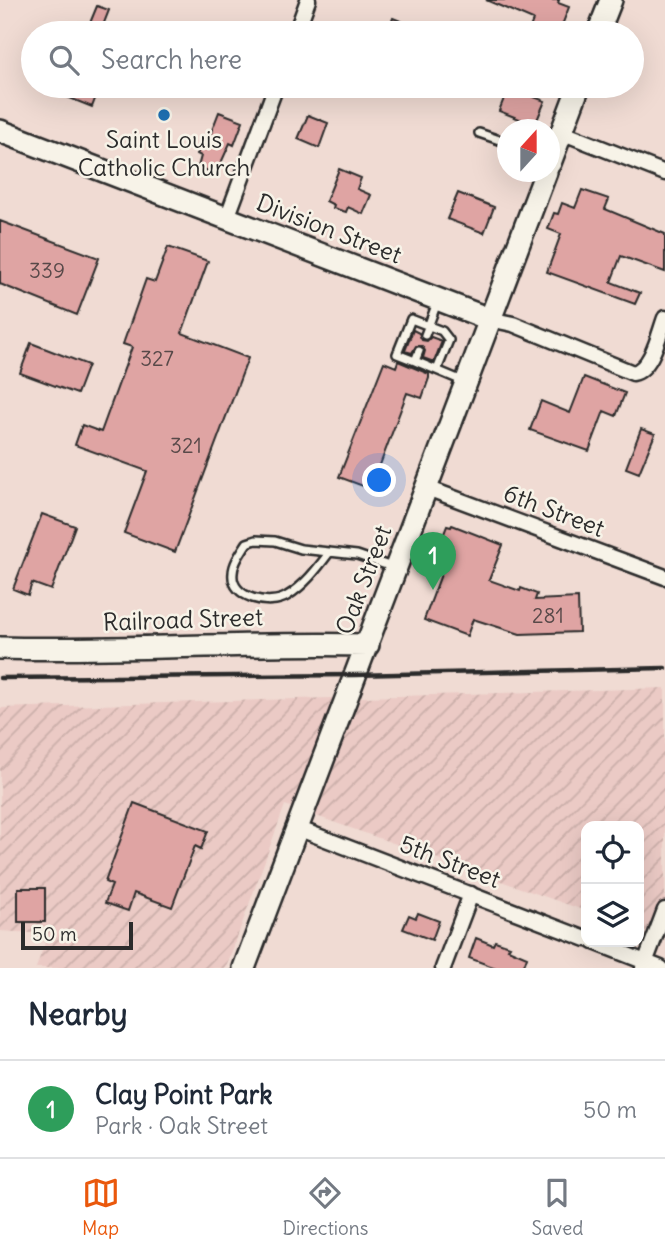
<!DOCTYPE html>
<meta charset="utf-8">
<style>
body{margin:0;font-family:Delius,sans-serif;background:#f2f2f3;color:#1f2937}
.controls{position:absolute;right:21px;bottom:21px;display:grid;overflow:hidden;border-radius:14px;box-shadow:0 7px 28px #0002}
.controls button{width:63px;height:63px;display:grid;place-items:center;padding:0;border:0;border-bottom:2px solid #e0e1e3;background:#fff;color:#1f2937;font:35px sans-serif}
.compass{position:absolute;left:497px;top:119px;width:63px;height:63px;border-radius:50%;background:#fff;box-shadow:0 7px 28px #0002;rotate:21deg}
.scale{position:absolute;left:21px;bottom:18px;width:112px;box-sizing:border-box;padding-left:7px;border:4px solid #2b2b2b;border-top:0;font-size:19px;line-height:24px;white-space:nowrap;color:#2b2b2b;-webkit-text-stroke:5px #f7f3e8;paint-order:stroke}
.you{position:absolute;left:380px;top:481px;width:24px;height:24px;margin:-18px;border:5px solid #fff;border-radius:50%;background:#1a73e8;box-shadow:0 0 0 10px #1a73e833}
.badge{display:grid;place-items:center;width:46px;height:46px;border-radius:50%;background:#ea580c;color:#fff;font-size:23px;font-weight:700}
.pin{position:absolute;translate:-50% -58px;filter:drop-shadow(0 2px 4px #0008)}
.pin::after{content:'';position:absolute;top:37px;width:24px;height:21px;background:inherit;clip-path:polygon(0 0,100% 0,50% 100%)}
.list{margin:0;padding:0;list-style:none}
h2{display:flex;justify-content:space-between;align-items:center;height:91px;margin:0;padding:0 28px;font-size:30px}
h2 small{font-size:23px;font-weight:400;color:#747a83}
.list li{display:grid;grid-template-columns:46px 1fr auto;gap:21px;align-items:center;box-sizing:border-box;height:98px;padding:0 28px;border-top:2px solid #e0e1e3}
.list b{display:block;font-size:26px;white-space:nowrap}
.list p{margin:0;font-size:23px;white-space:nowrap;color:#747a83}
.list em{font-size:23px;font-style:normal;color:#747a83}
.icon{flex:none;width:38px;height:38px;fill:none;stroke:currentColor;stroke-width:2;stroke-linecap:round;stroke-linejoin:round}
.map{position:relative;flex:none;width:665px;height:968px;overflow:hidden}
.search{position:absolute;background:#fff;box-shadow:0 7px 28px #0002;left:21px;right:21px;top:21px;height:77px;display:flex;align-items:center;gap:18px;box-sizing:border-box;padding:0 24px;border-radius:38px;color:#747a83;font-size:26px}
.sheet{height:189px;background:#fff}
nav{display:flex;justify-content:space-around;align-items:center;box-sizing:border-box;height:98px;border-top:2px solid #e0e1e3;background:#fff;font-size:19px;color:#747a83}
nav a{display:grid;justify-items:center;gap:4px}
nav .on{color:#ea580c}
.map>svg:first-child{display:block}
.industrial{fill:url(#industrial-furrows)}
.building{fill:#dfa4a3;stroke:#2b2b2b;stroke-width:2}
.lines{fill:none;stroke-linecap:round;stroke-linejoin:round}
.lane-casing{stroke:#2b2b2b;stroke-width:12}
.street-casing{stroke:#2b2b2b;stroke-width:19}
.secondary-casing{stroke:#2b2b2b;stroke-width:26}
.lane{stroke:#f7f3e8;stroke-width:7}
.street{stroke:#f7f3e8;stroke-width:14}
.secondary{stroke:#f7f3e8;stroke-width:21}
.rail{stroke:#2b2b2b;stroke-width:4.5}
.poi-dot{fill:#1f6fb2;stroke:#f7f3e8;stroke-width:2.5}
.labels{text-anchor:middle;stroke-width:5;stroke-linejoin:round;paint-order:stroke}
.number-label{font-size:21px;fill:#584949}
.poi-label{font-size:24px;fill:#2b2b2b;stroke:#f7f3e8}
.street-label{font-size:24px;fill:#2b2b2b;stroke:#f7f3e8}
</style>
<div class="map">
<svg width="665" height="968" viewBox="0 0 665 968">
<defs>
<pattern id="industrial-furrows" width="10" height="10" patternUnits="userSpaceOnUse" patternTransform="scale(1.75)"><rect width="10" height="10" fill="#ebcac5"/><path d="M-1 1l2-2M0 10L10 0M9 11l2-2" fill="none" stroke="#caaea9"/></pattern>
</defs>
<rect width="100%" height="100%" fill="#f0dbd3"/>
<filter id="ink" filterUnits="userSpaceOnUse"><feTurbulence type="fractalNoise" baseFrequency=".0143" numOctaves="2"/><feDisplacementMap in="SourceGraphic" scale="14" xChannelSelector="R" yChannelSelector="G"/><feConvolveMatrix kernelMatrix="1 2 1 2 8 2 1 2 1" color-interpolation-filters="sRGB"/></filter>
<g filter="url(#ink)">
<path class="industrial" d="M 665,688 L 665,939 L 639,930 L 639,826 L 586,826 L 586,911 L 285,805 L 226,968 L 36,968 L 48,934 L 0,931 L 0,708 Z"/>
<path class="building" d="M 486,0 L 559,0 L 558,3 L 569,7 L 559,33 L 528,33 L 533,20 Z
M 97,6 L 109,10 L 102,28 L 90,23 Z
M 393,18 L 430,33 L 387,33 Z
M 40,86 L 100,86 L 92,107 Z
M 509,86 L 526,86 L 523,93 L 545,101 L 535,125 L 499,111 Z
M 219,112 L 243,121 L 234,145 L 230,143 L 216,174 L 198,167 L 201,156 L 197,154 L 203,141 L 207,143 Z
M 308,115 L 328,123 L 319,148 L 298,139 Z
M 339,169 L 361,178 L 357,189 L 371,195 L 363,214 L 348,207 L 346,212 L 333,208 L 334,205 L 326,201 Z
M 582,190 L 609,199 L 605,209 L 665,234 L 665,272 L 621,256 L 611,282 L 640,293 L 635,304 L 547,272 L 561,234 L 548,229 L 554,213 L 558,214 L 562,203 L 575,208 Z
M 458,193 L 494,207 L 484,233 L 447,219 Z
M 0,221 L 99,258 L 77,315 L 0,284 Z
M 168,247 L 208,261 L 182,333 L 248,358 L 175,552 L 124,533 L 147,471 L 75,445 L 82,425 L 101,432 L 132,347 L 123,344 L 146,279 L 155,282 Z
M 413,330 L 419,333 L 422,340 L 427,341 L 431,337 L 442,341 L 434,362 L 423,358 L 425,351 L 422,346 L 416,346 L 412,353 L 405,351 Z
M 31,343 L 88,365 L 77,394 L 20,373 Z
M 398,361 L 429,374 L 429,378 L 422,398 L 407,393 L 371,489 L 339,477 L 384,362 L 396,367 Z
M 584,377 L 625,393 L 616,416 L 604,411 L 589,451 L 530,430 L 541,401 L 570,413 Z
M 641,429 L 655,434 L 639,473 L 626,468 Z
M 42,514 L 75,526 L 51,590 L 32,583 L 28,595 L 13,589 Z
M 452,525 L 503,545 L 489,580 L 520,591 L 521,588 L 537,594 L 535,600 L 578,598 L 579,632 L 520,634 L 473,619 L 467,636 L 424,620 L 443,569 L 435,566 L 437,560 L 434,559 L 447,526 L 451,527 Z
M 134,803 L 208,831 L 201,849 L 195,846 L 172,907 L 134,893 L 128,911 L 105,903 L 112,885 L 105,882 Z
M 18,888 L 45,888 L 45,922 L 18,922 Z
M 418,913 L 439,921 L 432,940 L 403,929 L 409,915 L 416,918 Z
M 476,938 L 493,945 L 495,941 L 510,946 L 508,949 L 527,957 L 523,968 L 496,968 L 469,958 Z"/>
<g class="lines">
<g class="lane-casing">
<path id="lane" d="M 479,133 L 508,143
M 425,335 L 438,300
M 419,351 L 415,361 L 465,382
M 415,361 L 397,354 L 411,319 L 442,331 L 449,340 L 437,370
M 329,553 C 317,569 304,586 287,596 C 270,607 230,598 233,573 C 233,563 242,551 247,543 L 256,540 L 275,541 L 301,549 L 357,555 L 392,567"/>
</g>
<g class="street-casing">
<path id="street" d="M 296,33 L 308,0
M 561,132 L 665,173
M 227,218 L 276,86
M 489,319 L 513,324 L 633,373 C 652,369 659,334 665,318
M 427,488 L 665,577
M 297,828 L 586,939
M 594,942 L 661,968
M 443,968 L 471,894
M 643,968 L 665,910"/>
</g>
<g class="secondary-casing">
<path id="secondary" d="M 598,33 L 611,0
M 0,131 L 489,319
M 550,163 L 579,86
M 0,648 C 123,651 245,642 368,645
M 244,968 L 546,172"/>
</g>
<use href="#lane" class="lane"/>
<use href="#street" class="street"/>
<use href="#secondary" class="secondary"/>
<path class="rail" d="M 0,678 L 354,675 L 665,668"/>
</g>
</g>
<circle class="poi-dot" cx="164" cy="115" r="7"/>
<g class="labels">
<g class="number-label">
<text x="47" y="278">339</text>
<text x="157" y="366">327</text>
<text x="186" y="453">321</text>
<text x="548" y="623">281</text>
</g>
<g class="poi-label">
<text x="164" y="148">Saint Louis<tspan x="164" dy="28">Catholic Church</tspan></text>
</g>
<g class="street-label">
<text transform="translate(329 229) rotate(21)" y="8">Division Street</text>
<text transform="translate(554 511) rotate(21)" y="8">6th Street</text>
<text transform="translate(364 580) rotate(-69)" y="8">Oak Street</text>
<text transform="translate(183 620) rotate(-2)" y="8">Railroad Street</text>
<text transform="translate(450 862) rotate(21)" y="8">5th Street</text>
</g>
</g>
</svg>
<div class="controls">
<button><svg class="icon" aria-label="locate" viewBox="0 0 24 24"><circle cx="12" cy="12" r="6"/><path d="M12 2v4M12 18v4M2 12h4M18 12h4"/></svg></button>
<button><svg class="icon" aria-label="layers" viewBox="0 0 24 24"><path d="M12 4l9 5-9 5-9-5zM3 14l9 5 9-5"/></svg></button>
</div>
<svg class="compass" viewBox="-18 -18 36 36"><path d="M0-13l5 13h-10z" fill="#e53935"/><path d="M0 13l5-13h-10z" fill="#747a83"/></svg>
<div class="scale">50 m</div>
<div class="you"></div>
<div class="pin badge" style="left:433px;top:590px;background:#2e9e5b">1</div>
<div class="search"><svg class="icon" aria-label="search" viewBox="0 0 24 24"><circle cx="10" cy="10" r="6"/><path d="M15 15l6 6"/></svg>Search here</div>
</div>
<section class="sheet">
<h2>Nearby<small></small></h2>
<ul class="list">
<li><span class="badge" style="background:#2e9e5b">1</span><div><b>Clay Point Park</b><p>Park · Oak Street</p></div><em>50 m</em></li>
</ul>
</section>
<nav>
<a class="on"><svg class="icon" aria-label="map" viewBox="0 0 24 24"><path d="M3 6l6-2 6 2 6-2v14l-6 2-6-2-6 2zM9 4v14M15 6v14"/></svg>Map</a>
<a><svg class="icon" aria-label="directions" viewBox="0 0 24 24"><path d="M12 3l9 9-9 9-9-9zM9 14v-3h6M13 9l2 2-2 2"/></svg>Directions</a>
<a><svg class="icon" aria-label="saved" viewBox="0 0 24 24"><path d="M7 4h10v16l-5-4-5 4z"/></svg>Saved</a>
</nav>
